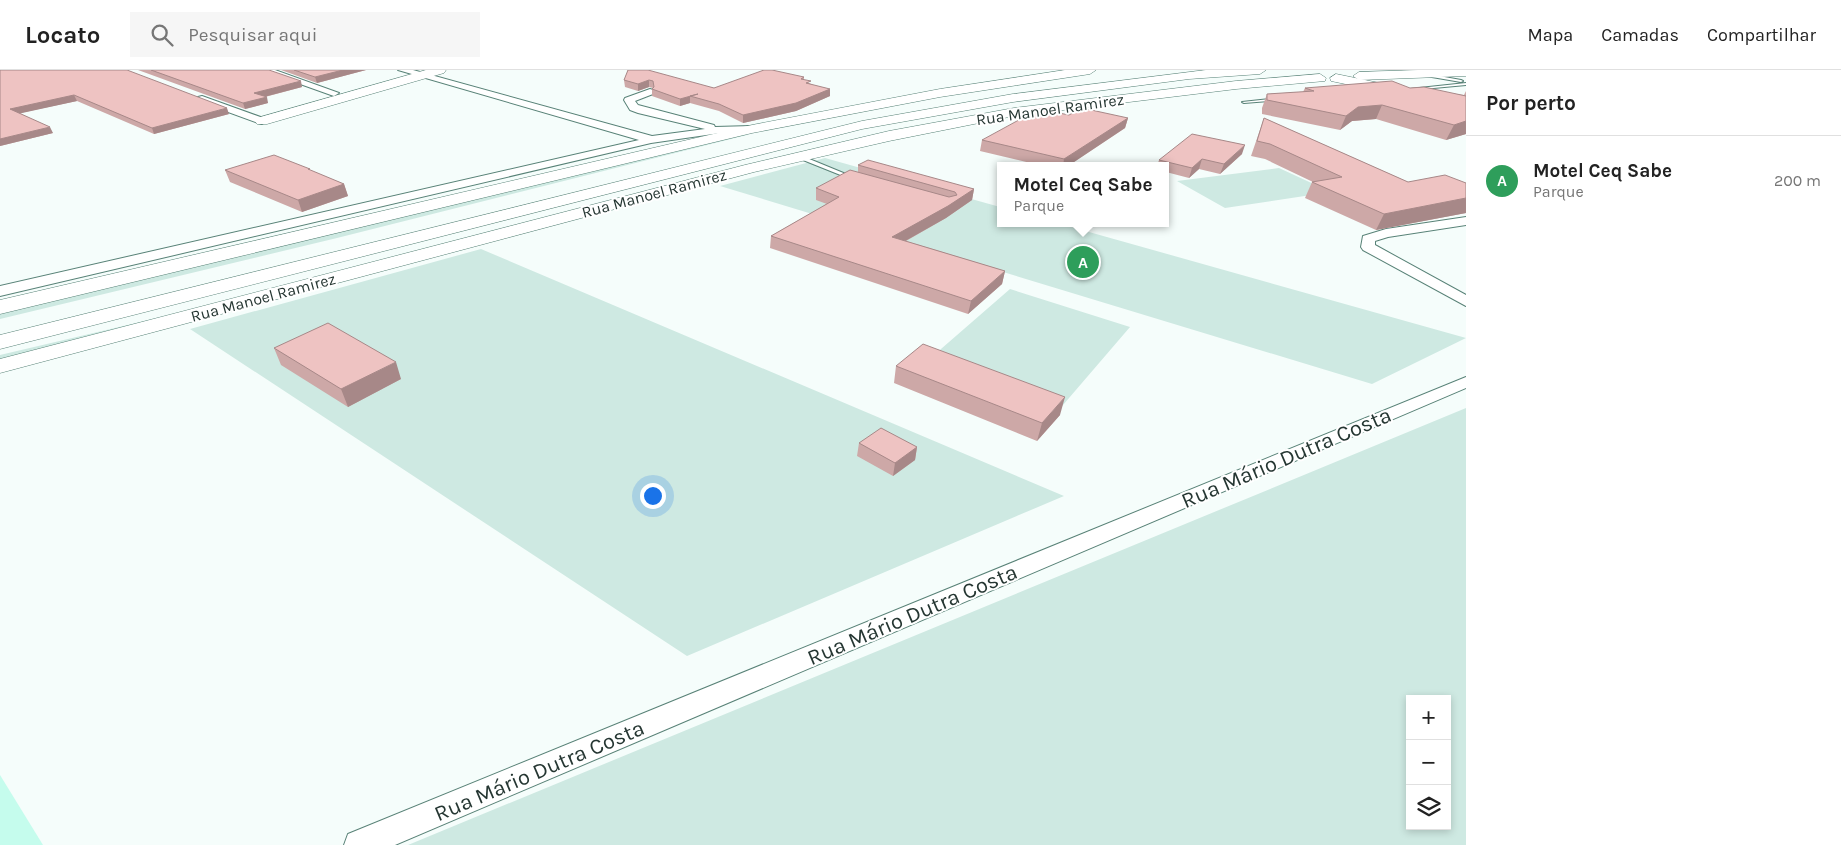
<!DOCTYPE html>
<html lang="pt">
<meta charset="utf-8">
<style>
body{margin:0;font-family:Karla,sans-serif;background:#f6f6f6;color:#222}
.controls{position:absolute;right:15px;bottom:15px;display:grid;overflow:hidden;border-radius:0px;box-shadow:0 2px 8px #0003}
.controls button{width:45px;height:45px;display:grid;place-items:center;padding:0;border:0;border-bottom:1px solid #e0e0e0;background:#fff;color:#222;font:25px sans-serif}
.you{position:absolute;left:652px;top:425px;width:18px;height:18px;margin:-12px;border:4px solid #fff;border-radius:50%;background:#1a73e8;box-shadow:0 0 0 8px #1a73e833}
.badge{display:grid;place-items:center;width:32px;height:32px;border-radius:50%;background:#be2d3c;color:#fff;font-size:16px;font-weight:700}
.pin{position:absolute;translate:-50% -50%;border:2px solid #fff;box-shadow:0 1px 5px #0006}
.popup{position:absolute;left:997px;top:92px;width:172px;height:65px;box-sizing:border-box;display:grid;place-content:center;border-radius:0px;background:#fff;filter:drop-shadow(0 1px 4px #0005);font-size:16px;white-space:nowrap;color:#767676}
.popup b{font-size:19px;color:#222}
.popup::after{content:'';position:absolute;left:50%;top:100%;margin-left:-10px;border:10px solid transparent;border-top-color:#fff}
.list{margin:0;padding:0;list-style:none}
h2{display:flex;justify-content:space-between;align-items:center;height:65px;margin:0;padding:0 20px;font-size:21px}
h2 small{font-size:16px;font-weight:400;color:#767676}
.list li{display:grid;grid-template-columns:32px 1fr auto;gap:15px;align-items:center;box-sizing:border-box;height:90px;padding:0 20px;border-top:1px solid #e0e0e0}
.list b{display:block;font-size:19px;white-space:nowrap}
.list p{margin:0;font-size:16px;white-space:nowrap;color:#767676}
.list em{font-size:16px;font-style:normal;color:#767676}
.icon{flex:none;width:28px;height:28px;fill:none;stroke:currentColor;stroke-width:2;stroke-linecap:round;stroke-linejoin:round}
.map{position:relative;flex:none;width:1466px;height:775px;overflow:hidden}
header{display:flex;align-items:center;gap:30px;box-sizing:border-box;height:70px;padding:0 25px;background:#fff;border-bottom:1px solid #e0e0e0}
header strong{font-size:24px}
nav{display:flex;gap:28px;margin-inline-start:auto;font-size:18px}
.search{width:350px;height:45px;background:#f6f6f6;display:flex;align-items:center;gap:12px;box-sizing:border-box;padding:0 18px;border-radius:0px;color:#767676;font-size:19px}
main{display:flex}
aside{flex:1;background:#fff}
.map>svg:first-child{display:block}
.built{fill:#c5fced}
.green{fill:#cee9e2;fill-rule:evenodd}
.lines{fill:none;stroke-linecap:round;stroke-linejoin:round}
.lane-casing{stroke:#588277;stroke-width:2}
.street-casing{stroke:#588277;stroke-width:2}
.secondary-casing{stroke:#588277;stroke-width:1}
.primary-casing{stroke:#588277;stroke-width:1}
.highway-casing{stroke:#588277;stroke-width:1}
.lane{fill:#fff;fill-rule:evenodd}
.street{fill:#fff;fill-rule:evenodd}
.secondary{fill:#fff;fill-rule:evenodd}
.primary{fill:#fff;fill-rule:evenodd}
.highway{fill:#fff;fill-rule:evenodd}
.wall{fill:#cda8a7}
.shaded-wall{fill:#a78888}
.building{fill:#eec3c2;stroke:#a78888}
.labels{text-anchor:middle;stroke-width:4;stroke-linejoin:round;paint-order:stroke}
.far-street-label{font-size:16px;fill:#253632;stroke:#fff}
.near-street-label{font-size:22px;fill:#253632;stroke:#fff}
</style>
<header>
<strong>Locato</strong>
<div class="search"><svg class="icon" aria-label="search" viewBox="0 0 24 24"><circle cx="10" cy="10" r="6"/><path d="M15 15l6 6"/></svg>Pesquisar aqui</div>
<nav><a>Mapa</a><a>Camadas</a><a>Compartilhar</a></nav>
</header>
<main>
<div class="map">
<svg width="1466" height="775" viewBox="0 0 1466 775">
<rect width="100%" height="100%" fill="#f5fdfb"/>
<path class="built" d="M 0,705 L 43,775 L 0,775 Z"/>
<path class="green" d="M 744,64 L 747,65 L 337,168 L 0,249 L 0,242 Z
M 825,88 L 1000,137 L 1000,153 L 1057,153 L 1466,268 L 1372,314 L 720,116 Z
M 1279,98 L 1331,122 L 1225,138 L 1177,111 Z
M 481,179 L 1064,426 L 687,586 L 190,259 Z
M 1010,219 L 1130,257 L 1057,342 L 926,292 Z
M 221,233 L 0,290 L 0,285 Z
M 1466,338 L 1466,775 L 408,775 ZM 1410,629 L 1447,629 L 1447,756 L 1410,756 Z"/>
<g class="lines">
<g class="lane-casing">
<path id="lane" d="M 1428,4 L 1461,10 L 1463,11 L 1461,12 L 1426,6 Z
M 1466,13 L 1466,15 L 1412,20 L 1410,19 Z
M 1278,28 L 1280,30 L 1244,33 L 1242,32 Z
M 798,86 L 802,86 L 858,109 L 853,110 L 798,88 Z"/>
</g>
<g class="street-casing">
<path id="street" d="M 261,0 L 275,0 L 339,23 L 334,26 L 331,25 Z
M 398,0 L 413,0 L 652,66 L 705,59 L 638,43 L 630,40 L 624,30 L 625,28 L 650,19 L 653,20 L 653,24 L 635,31 L 638,35 L 714,55 L 715,57 L 752,56 L 757,59 L 752,62 L 720,63 L 651,73 L 0,226 L 0,216 L 639,70 Z
M 202,26 L 266,49 L 267,51 L 262,54 L 258,53 L 198,31 L 198,27 Z
M 1466,147 L 1466,155 L 1388,167 L 1375,171 L 1375,175 L 1466,225 L 1466,236 L 1363,180 L 1361,177 L 1363,166 L 1386,159 Z
M 1466,307 L 1466,318 L 395,775 L 344,775 L 348,764 Z"/>
</g>
<g class="secondary-casing">
<path id="secondary" d="M 426,0 L 446,0 L 444,3 L 267,54 L 257,54 L 255,51 L 257,48 Z
M 1336,4 L 1466,31 L 1466,39 L 1331,11 L 1330,8 Z"/>
</g>
<g class="primary-casing">
<path id="primary" d="M 1065,0 L 1096,0 L 1090,4 L 940,27 L 752,63 L 0,244 L 0,230 L 752,55 L 940,19 Z
M 1418,0 L 1466,0 L 1466,6 L 1359,10 L 1353,6 L 1359,2 Z
M 1320,4 L 1326,8 L 1325,11 L 1236,19 L 1014,46 L 889,71 L 754,102 L 0,303 L 0,289 L 745,95 L 889,61 L 1014,38 L 1236,11 Z"/>
</g>
<g class="highway-casing">
<path id="highway" d="M 1206,0 L 1266,0 L 1260,4 L 1189,9 L 1013,32 L 862,59 L 0,279 L 0,265 L 862,51 L 1013,24 Z"/>
</g>
<use href="#lane" class="lane"/>
<use href="#street" class="street"/>
<use href="#secondary" class="secondary"/>
<use href="#primary" class="primary"/>
<use href="#highway" class="highway"/>
</g>
<path class="wall" d="M 0,0 L 229,44 L 154,64 L 77,31 L 20,43 L 53,63 L 0,76 Z
M 138,0 L 269,0 L 302,17 L 265,27 L 268,33 L 245,39 Z
M 281,0 L 366,0 L 317,13 Z
M 628,0 L 714,18 L 804,7 L 804,10 L 811,14 L 830,26 L 796,41 L 743,53 L 719,41 L 690,33 L 680,36 L 652,26 L 652,19 L 653,18 L 649,17 L 638,21 L 625,17 L 624,10 Z
M 1305,18 L 1410,18 L 1464,25 L 1466,21 L 1466,64 L 1446,70 L 1376,49 L 1352,51 L 1340,60 L 1262,44 L 1262,38 L 1267,24 L 1303,22 Z
M 1069,45 L 1128,48 L 1125,58 L 1068,96 L 1043,96 L 980,81 L 982,70 Z
M 1264,48 L 1408,112 L 1466,113 L 1466,143 L 1376,160 L 1305,128 L 1312,112 L 1313,112 L 1265,89 L 1251,86 Z
M 1242,84 L 1220,104 L 1199,99 L 1189,108 L 1166,102 L 1166,96 L 1157,96 L 1159,90 Z
M 858,95 L 974,119 L 972,130 L 946,148 L 906,171 L 1005,201 L 1002,214 L 968,244 L 770,178 L 771,166 L 827,134 L 816,130 L 816,118 L 858,102 Z
M 225,100 L 311,101 L 344,114 L 348,126 L 302,142 L 230,112 Z
M 274,278 L 401,309 L 348,337 L 281,295 Z
M 896,296 L 1060,345 L 1037,371 L 894,313 Z
M 859,373 L 917,377 L 915,390 L 893,406 L 857,386 Z"/>
<path class="shaded-wall" d="M 343,0 L 366,0 L 317,13 L 315,7 Z
M 649,10 L 649,17 L 638,21 L 638,14 Z
M 301,11 L 302,17 L 256,29 L 254,23 Z
M 830,19 L 830,26 L 796,41 L 743,53 L 743,45 Z
M 698,24 L 690,26 L 690,33 L 680,36 L 680,29 Z
M 74,25 L 77,31 L 13,45 L 10,39 Z
M 267,27 L 268,33 L 245,39 L 243,33 Z
M 1382,35 L 1376,49 L 1352,51 L 1340,60 L 1346,46 L 1358,37 Z
M 227,38 L 229,44 L 154,64 L 152,58 Z
M 1128,48 L 1125,58 L 1068,96 L 1063,96 L 1064,89 Z
M 1466,51 L 1466,64 L 1446,70 L 1454,55 Z
M 50,57 L 53,63 L 0,76 L 0,69 Z
M 1245,75 L 1242,84 L 1220,104 L 1224,94 Z
M 1202,89 L 1199,99 L 1189,108 L 1192,98 Z
M 344,114 L 348,126 L 302,142 L 298,130 Z
M 974,119 L 972,130 L 946,148 L 891,179 L 892,167 Z
M 1466,128 L 1466,143 L 1376,160 L 1384,144 Z
M 1005,201 L 1002,214 L 968,244 L 971,231 Z
M 396,292 L 401,309 L 348,337 L 341,319 Z
M 1065,327 L 1060,345 L 1037,371 L 1042,353 Z
M 917,377 L 915,390 L 893,406 L 895,393 Z"/>
<path class="building" d="M 0,0 L 127,0 L 227,38 L 152,58 L 74,25 L 10,39 L 50,57 L 0,69 Z
M 151,0 L 269,0 L 301,11 L 254,23 L 267,27 L 243,33 Z
M 294,0 L 343,0 L 315,7 Z
M 628,0 L 648,0 L 714,18 L 764,0 L 772,0 L 804,7 L 801,9 L 811,11 L 806,13 L 830,19 L 796,33 L 743,45 L 719,34 L 690,26 L 698,24 L 680,29 L 652,19 L 654,17 L 653,11 L 649,10 L 638,14 L 624,10 Z
M 1392,11 L 1410,18 L 1424,17 L 1466,26 L 1466,51 L 1454,55 L 1382,35 L 1358,37 L 1346,46 L 1267,30 L 1267,24 L 1314,21 L 1305,18 Z
M 1082,38 L 1128,48 L 1064,89 L 982,70 L 1039,39 L 1069,45 Z
M 1264,48 L 1408,112 L 1445,105 L 1466,113 L 1466,128 L 1384,144 L 1312,112 L 1342,107 L 1270,74 L 1257,71 Z
M 1192,64 L 1245,75 L 1224,94 L 1202,89 L 1192,98 L 1159,90 Z
M 274,85 L 310,99 L 308,99 L 344,114 L 298,130 L 225,100 Z
M 868,90 L 974,119 L 948,136 L 892,167 L 1005,201 L 971,231 L 771,166 L 839,127 L 816,118 L 850,100 L 949,127 L 957,125 L 955,122 L 858,95 Z
M 328,253 L 396,292 L 341,319 L 274,278 Z
M 923,274 L 1065,327 L 1042,353 L 896,296 Z
M 881,358 L 917,377 L 895,393 L 859,373 Z"/>
<g class="labels">
<g class="far-street-label">
<text transform="translate(1050 39) rotate(-8)" y="6">Rua Manoel Ramirez</text>
<text transform="translate(654 123) rotate(-15)" y="6">Rua Manoel Ramirez</text>
<text transform="translate(263 227) rotate(-15)" y="6">Rua Manoel Ramirez</text>
</g>
<g class="near-street-label">
<text transform="translate(1286 387) rotate(-23)" y="8">Rua Mário Dutra Costa</text>
<text transform="translate(912 544) rotate(-23)" y="8">Rua Mário Dutra Costa</text>
<text transform="translate(539 700) rotate(-23)" y="8">Rua Mário Dutra Costa</text>
</g>
</g>
</svg>
<div class="controls">
<button>+</button>
<button>−</button>
<button><svg class="icon" aria-label="layers" viewBox="0 0 24 24"><path d="M12 4l9 5-9 5-9-5zM3 14l9 5 9-5"/></svg></button>
</div>
<div class="you"></div>
<div class="pin badge" style="left:1083px;top:192px;background:#2e9e5b">A</div>
<div class="popup"><b>Motel Ceq Sabe</b>Parque</div>
</div>
<aside>
<h2>Por perto<small></small></h2>
<ul class="list">
<li><span class="badge" style="background:#2e9e5b">A</span><div><b>Motel Ceq Sabe</b><p>Parque</p></div><em>200 m</em></li>
</ul>
</aside>
</main>
